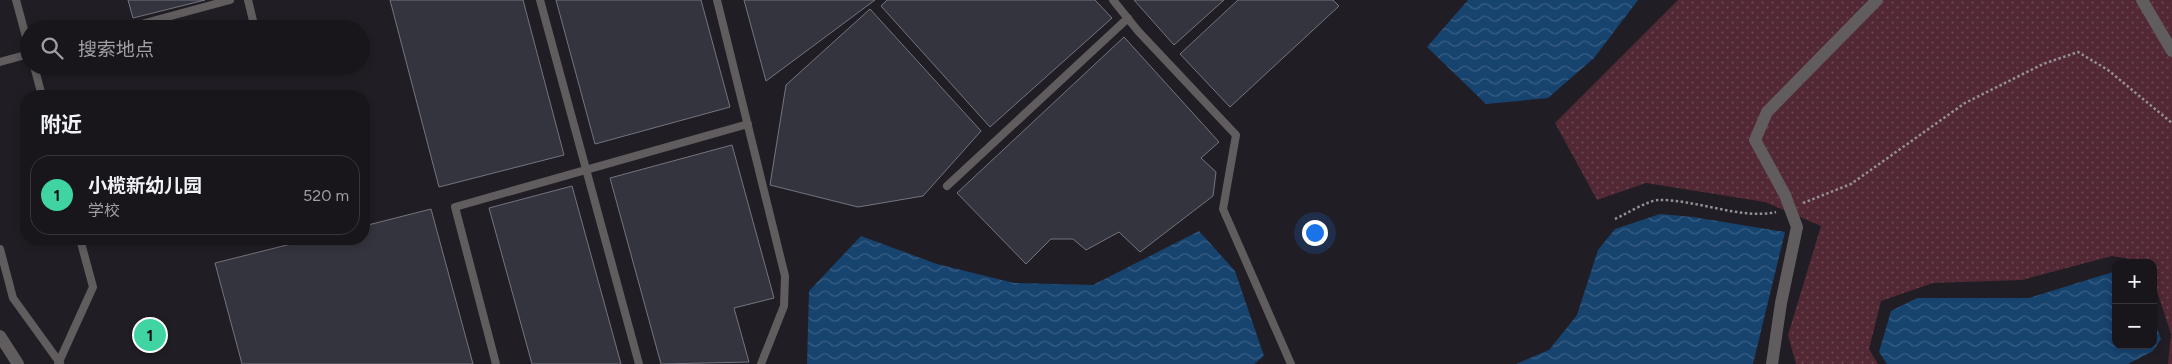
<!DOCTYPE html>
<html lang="zh">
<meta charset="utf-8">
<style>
body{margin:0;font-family:Figtree,"Noto Sans SC",sans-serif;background:#262328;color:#f1f3f6}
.controls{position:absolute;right:15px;bottom:15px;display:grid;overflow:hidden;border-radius:10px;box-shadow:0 2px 8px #0003}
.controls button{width:45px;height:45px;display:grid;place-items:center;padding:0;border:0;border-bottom:1px solid #37353a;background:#19161b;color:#f1f3f6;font:25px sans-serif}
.you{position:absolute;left:1314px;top:232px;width:18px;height:18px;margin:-12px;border:4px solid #fff;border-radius:50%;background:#1a73e8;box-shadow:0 0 0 8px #1a73e833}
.badge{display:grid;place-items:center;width:32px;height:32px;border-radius:50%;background:#3fd4a2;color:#111;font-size:16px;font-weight:700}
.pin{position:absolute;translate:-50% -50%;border:2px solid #fff;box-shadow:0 1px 5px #0006}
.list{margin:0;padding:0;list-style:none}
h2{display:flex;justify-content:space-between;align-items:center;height:65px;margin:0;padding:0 20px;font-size:21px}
h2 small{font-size:16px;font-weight:400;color:#9f9fa3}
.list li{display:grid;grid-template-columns:32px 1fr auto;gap:15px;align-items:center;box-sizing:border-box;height:80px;margin:0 10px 10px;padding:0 10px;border:1px solid #37353a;border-radius:20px}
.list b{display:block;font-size:19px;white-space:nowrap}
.list p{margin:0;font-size:16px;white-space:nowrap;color:#9f9fa3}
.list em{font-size:16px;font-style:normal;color:#9f9fa3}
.icon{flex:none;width:28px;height:28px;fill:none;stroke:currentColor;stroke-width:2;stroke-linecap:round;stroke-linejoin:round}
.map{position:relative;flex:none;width:2172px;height:364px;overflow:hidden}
.search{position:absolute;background:#19161b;box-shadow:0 2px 8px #0003;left:20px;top:20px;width:350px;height:55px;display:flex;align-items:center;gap:12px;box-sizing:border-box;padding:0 18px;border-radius:28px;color:#9f9fa3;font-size:19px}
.panel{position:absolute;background:#19161b;box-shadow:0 2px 8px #0003;left:20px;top:90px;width:350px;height:155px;border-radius:20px}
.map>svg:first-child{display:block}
.grass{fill:url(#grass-dots)}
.water{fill:url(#water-waves)}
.building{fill:#33343d;stroke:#73757f}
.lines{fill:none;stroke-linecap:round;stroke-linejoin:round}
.path{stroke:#939196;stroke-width:2.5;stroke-dasharray:2.5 2.5;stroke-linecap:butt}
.service{stroke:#615d5f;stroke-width:8}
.minor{stroke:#615d5f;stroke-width:12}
.tertiary{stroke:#615d5f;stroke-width:12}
</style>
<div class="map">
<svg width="2172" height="364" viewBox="0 0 2172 364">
<defs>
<pattern id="grass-dots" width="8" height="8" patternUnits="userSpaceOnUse" patternTransform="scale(1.25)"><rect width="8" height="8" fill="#512833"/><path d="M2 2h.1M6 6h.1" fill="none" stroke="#6b4851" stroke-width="1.8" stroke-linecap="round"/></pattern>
<pattern id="water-waves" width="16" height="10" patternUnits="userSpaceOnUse" patternTransform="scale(1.25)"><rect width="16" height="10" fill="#17436f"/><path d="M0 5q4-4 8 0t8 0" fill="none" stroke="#395f84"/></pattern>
</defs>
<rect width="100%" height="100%" fill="#211d24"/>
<path class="grass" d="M 1678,0 L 2172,0 L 2172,364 L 2168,364 L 2171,334 L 2153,279 L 2153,263 L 2112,256 L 2022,280 L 1933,283 L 1881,301 L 1869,349 L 1878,364 L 1796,364 L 1788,335 L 1821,226 L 1765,202 L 1646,183 L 1597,200 L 1555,123 Z"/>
<path class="water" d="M 1468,0 L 1638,0 L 1594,58 L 1548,98 L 1486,104 L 1427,47 Z
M 1660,214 L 1693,217 L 1785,232 L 1753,364 L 1516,364 L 1549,350 L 1577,315 L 1598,250 L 1615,229 Z
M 1199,231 L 1235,271 L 1264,356 L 1254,364 L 807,364 L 809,291 L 861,236 L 937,264 L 1014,283 L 1093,285 Z
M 2116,271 L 2116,345 L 2153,345 L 2153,318 L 2161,339 L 2153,351 L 2128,364 L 1887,364 L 1879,352 L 1891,311 L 1917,298 L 2029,298 Z"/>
<path class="building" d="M 128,0 L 205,0 L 133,18 Z
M 390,0 L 523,0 L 564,155 L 439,187 Z
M 556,0 L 701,0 L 730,107 L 595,144 Z
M 744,0 L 875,0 L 766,81 Z
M 887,0 L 1095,0 L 1112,18 L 990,127 L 881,6 Z
M 1134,0 L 1224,0 L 1174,45 Z
M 1238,0 L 1333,0 L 1339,6 L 1230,107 L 1180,54 Z
M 870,9 L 981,131 L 923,196 L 858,207 L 770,185 L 786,85 Z
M 1124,37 L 1219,142 L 1201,158 L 1216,172 L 1213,196 L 1140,252 L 1119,232 L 1086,250 L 1073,239 L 1051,239 L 1026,264 L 957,193 Z
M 732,145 L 774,298 L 734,308 L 749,362 L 661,364 L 610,178 Z
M 572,186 L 621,364 L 532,364 L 489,208 Z
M 431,209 L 473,364 L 242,364 L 215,263 L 311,239 L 364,239 L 364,226 Z"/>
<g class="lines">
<path class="path" d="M 1803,203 L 1851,184 L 1965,103 L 2043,64 L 2078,52 L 2108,70 L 2172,123
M 1615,219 C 1626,214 1647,201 1658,200 C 1694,199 1742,220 1776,212"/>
<path class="service" d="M 16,0 L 29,48
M 248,0 L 255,29
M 540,0 L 639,364
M 717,0 L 785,276 L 784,306 L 761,364
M 1113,0 L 1138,31 L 1236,135 L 1223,209 L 1291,364
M 123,29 L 230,0
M 0,62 L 29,54
M 34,66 L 42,96
M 947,186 L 1128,18
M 0,249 L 13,298 L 60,363
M 58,364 L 93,287 L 80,239
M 496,364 L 455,207 L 748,124"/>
<path class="minor" d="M 2142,0 L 2172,51
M 1772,364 L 1781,303 L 1797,227 L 1785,195 L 1755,140 L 1767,112 L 1877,0"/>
<path class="tertiary" d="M 0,336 L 18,364"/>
</g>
</svg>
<div class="controls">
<button>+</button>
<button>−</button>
</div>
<div class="you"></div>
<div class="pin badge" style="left:150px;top:335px">1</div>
<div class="search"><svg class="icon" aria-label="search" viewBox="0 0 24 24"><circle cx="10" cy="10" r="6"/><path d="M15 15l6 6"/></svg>搜索地点</div>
<section class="panel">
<h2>附近<small></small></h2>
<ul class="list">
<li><span class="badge">1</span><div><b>小榄新幼儿园</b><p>学校</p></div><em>520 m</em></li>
</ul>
</section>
</div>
